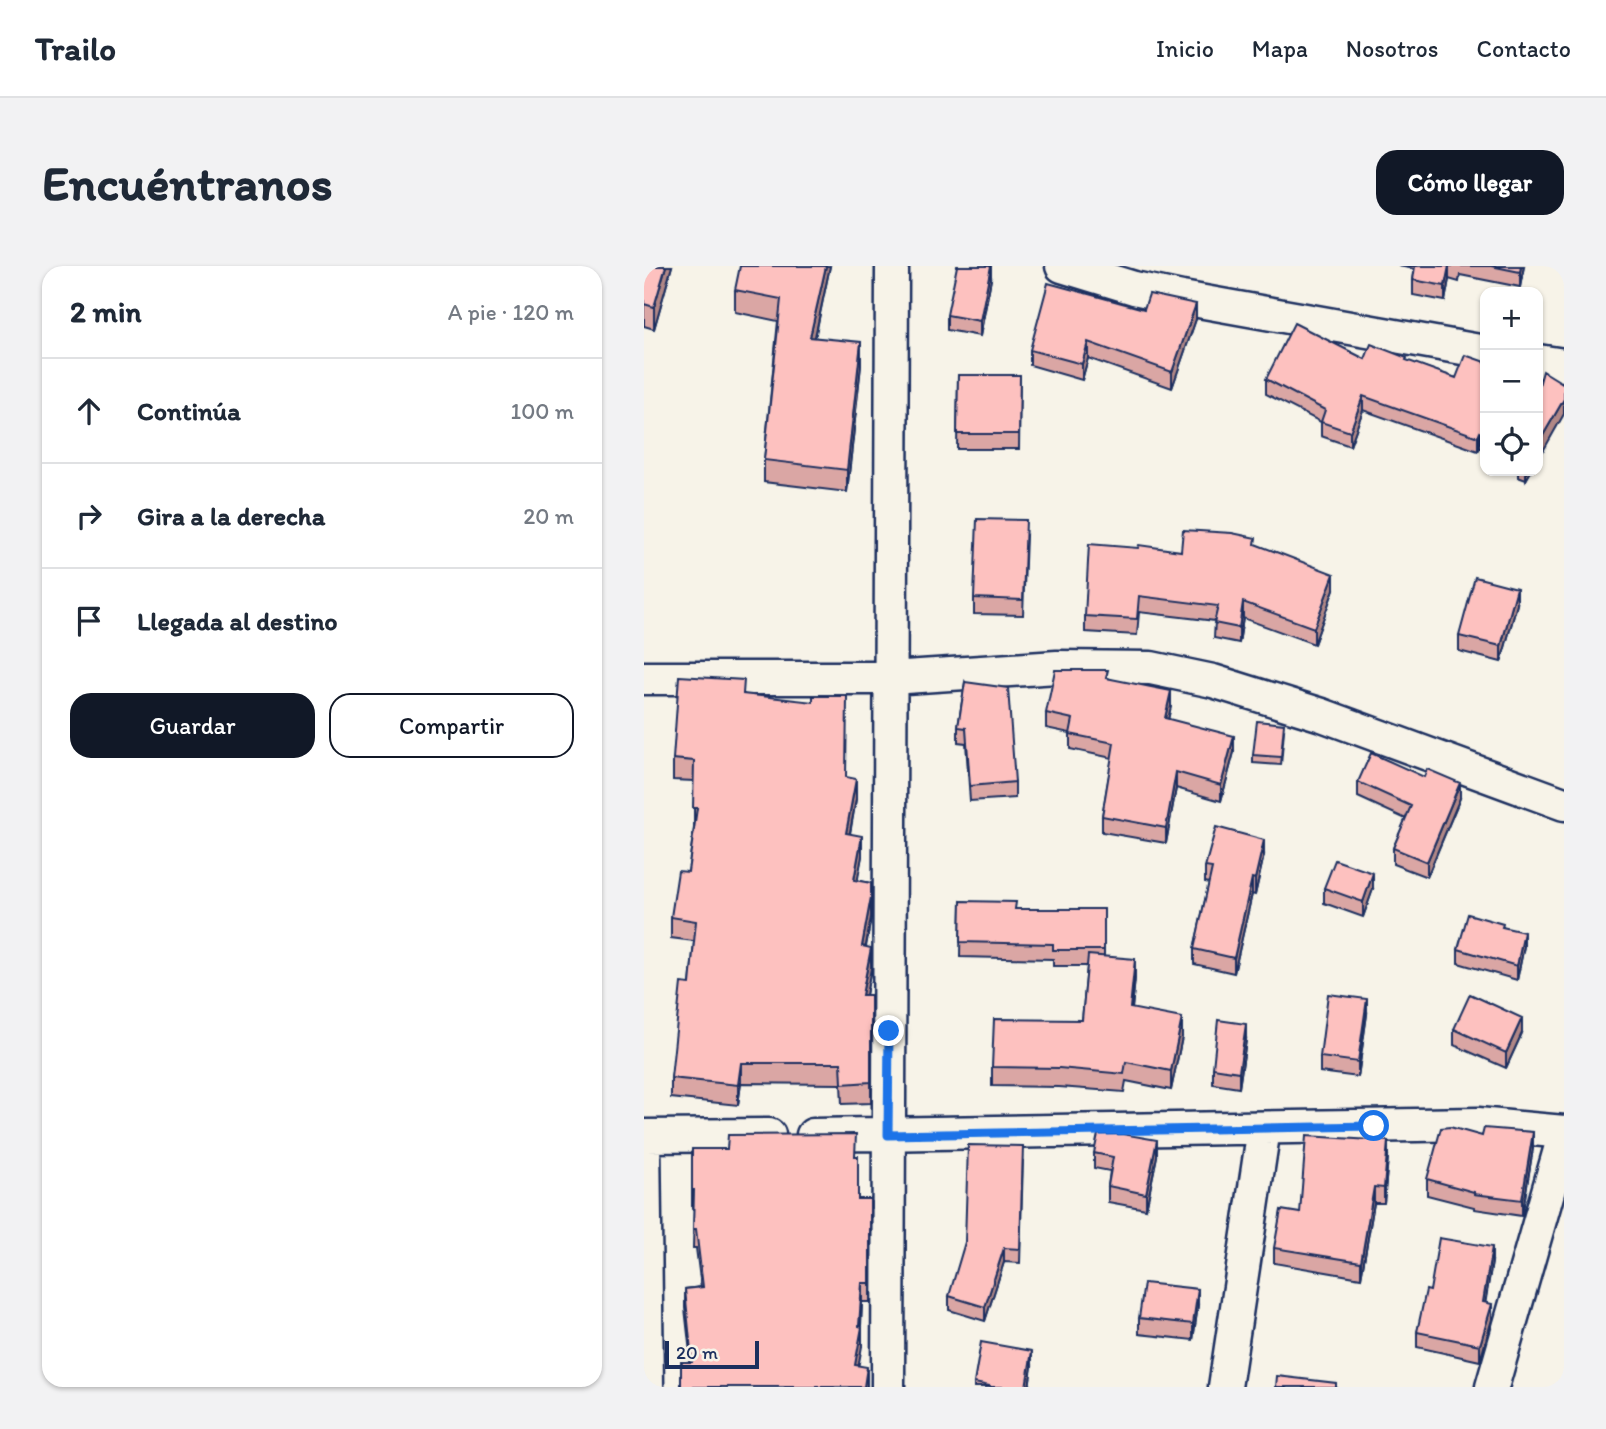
<!DOCTYPE html>
<html lang="es">
<meta charset="utf-8">
<style>
body{margin:0;font-family:Itim,sans-serif;background:#f2f2f3;color:#1f2937}
.controls{position:absolute;right:21px;top:21px;display:grid;overflow:hidden;border-radius:14px;box-shadow:0 2px 5px #0004}
.controls button{width:63px;height:63px;display:grid;place-items:center;padding:0;border:0;border-bottom:2px solid #e0e1e3;background:#fff;color:#1f2937;font:35px sans-serif}
.scale{position:absolute;left:21px;bottom:18px;width:94px;box-sizing:border-box;padding-left:7px;border:4px solid #1b2f5e;border-top:0;font-size:19px;line-height:24px;white-space:nowrap;color:#1b2f5e;-webkit-text-stroke:5px #f7f3e8;paint-order:stroke}
.stop{position:absolute;width:21px;height:21px;margin:-16px;border:5px solid #1a73e8;border-radius:50%;background:#fff}
.stop.end{background:#1a73e8;border-color:#fff;box-shadow:0 2px 7px #0008}
.list{margin:0;padding:0;list-style:none}
h2{display:flex;justify-content:space-between;align-items:center;height:91px;margin:0;padding:0 28px;font-size:30px}
h2 small{font-size:23px;font-weight:400;color:#747a83}
.list li{display:grid;grid-template-columns:46px 1fr auto;gap:21px;align-items:center;box-sizing:border-box;height:105px;padding:0 28px;border-top:2px solid #e0e1e3}
.list b{display:block;font-size:26px;white-space:nowrap}
.list em{font-size:23px;font-style:normal;color:#747a83}
.actions{display:flex;gap:14px;padding:21px 28px}
.actions a{flex:1;padding:16px 0;border:2px solid #111827;border-radius:21px;text-align:center;font-size:24px;color:#111827}
.actions .main{background:#111827;color:#fff}
.icon{flex:none;width:38px;height:38px;fill:none;stroke:currentColor;stroke-width:2;stroke-linecap:round;stroke-linejoin:round}
.map{position:relative;flex:none;width:920px;height:1121px;overflow:hidden;border-radius:21px}
header{display:flex;align-items:center;gap:42px;box-sizing:border-box;height:98px;padding:0 35px;background:#fff;border-bottom:2px solid #e0e1e3}
header strong{font-size:33px}
nav{display:flex;gap:38px;margin-inline-start:auto;font-size:24px}
.intro{display:flex;align-items:center;justify-content:space-between;box-sizing:border-box;height:168px;padding:0 42px}
h1{margin:0;font-size:49px}
.button{padding:18px 32px;border-radius:21px;background:#111827;color:#fff;font-size:24px;font-weight:700}
main{display:flex;gap:42px;padding:0 42px}
aside{flex:1;background:#fff;border-radius:21px;box-shadow:0 2px 5px #0004}
.map>svg:first-child{display:block}
.lines{fill:none;stroke-linecap:round;stroke-linejoin:round}
.street-casing{stroke:#1b2f5e;stroke-width:37}
.street{stroke:#f7f3e8;stroke-width:32}
.wall{fill:#daa6a4;stroke:#1b2f5e;stroke-width:2}
.shaded-wall{fill:#b18786;stroke:#1b2f5e;stroke-width:2}
.building{fill:#fdc1bf;stroke:#1b2f5e;stroke-width:2}
.route{stroke:#1a73e8;stroke-width:9}
</style>
<header>
<strong>Trailo</strong>
<nav><a>Inicio</a><a>Mapa</a><a>Nosotros</a><a>Contacto</a></nav>
</header>
<div class="intro"><h1>Encuéntranos</h1><a class="button">Cómo llegar</a></div>
<main>
<aside>
<h2>2 min<small>A pie · 120 m</small></h2>
<ul class="list">
<li><svg class="icon" aria-label="ahead" viewBox="0 0 24 24"><path d="M12 20V5M6 11l6-6 6 6"/></svg><div><b>Continúa</b></div><em>100 m</em></li>
<li><svg class="icon" aria-label="right" viewBox="0 0 24 24"><path d="M7 20v-9h11M14 6l5 5-5 5"/></svg><div><b>Gira a la derecha</b></div><em>20 m</em></li>
<li><svg class="icon" aria-label="arrive" viewBox="0 0 24 24"><path d="M6 21V4h12l-3 4 3 4H6"/></svg><div><b>Llegada al destino</b></div></li>
</ul>
<div class="actions"><a class="main">Guardar</a><a>Compartir</a></div>
</aside>
<div class="map">
<svg width="920" height="1121" viewBox="0 0 920 1121">
<rect width="100%" height="100%" fill="#f7f3e8"/>
<filter id="ink" filterUnits="userSpaceOnUse"><feTurbulence type="fractalNoise" baseFrequency=".0143" numOctaves="2"/><feDisplacementMap in="SourceGraphic" scale="14" xChannelSelector="R" yChannelSelector="G"/><feConvolveMatrix kernelMatrix="1 2 1 2 8 2 1 2 1" color-interpolation-filters="sRGB"/></filter>
<g filter="url(#ink)">
<g class="lines">
<g class="street-casing">
<path id="street" d="M 418,0 L 490,22 L 538,32 L 841,86
M 894,95 L 920,99
M 0,412 L 246,412 L 413,401 L 507,402 L 569,415 L 678,449 L 920,538
M 169,869 L 834,858 L 920,866
M 0,870 L 125,869
M 0,873 L 3,1121
M 244,1121 L 248,0
M 581,1121 L 620,862
M 848,1121 L 920,870"/>
</g>
<use href="#street" class="street"/>
</g>
<path class="wall" d="M 0,0 L 28,0 L 10,63 L 0,60 Z
M 186,0 L 171,72 L 217,99 L 203,226 L 120,216 L 120,194 L 134,55 L 91,46 L 91,24 Z
M 754,0 L 880,0 L 876,21 L 816,9 L 815,16 L 805,13 L 801,35 L 769,29 L 769,14 L 771,3 Z
M 347,13 L 336,70 L 303,64 L 303,49 Z
M 500,43 L 552,53 L 528,122 L 444,92 L 438,114 L 386,99 L 386,84 Z
M 721,93 L 763,95 L 812,112 L 841,96 L 841,184 L 836,181 L 834,185 L 719,144 L 706,180 L 677,170 L 677,156 L 622,128 L 622,113 Z
M 314,109 L 376,109 L 375,183 L 313,183 Z
M 874,205 L 887,205 L 882,214 L 874,211 Z
M 382,270 L 379,349 L 330,348 L 330,332 Z
M 612,279 L 690,323 L 670,378 L 599,352 L 595,377 L 570,372 L 571,355 L 495,346 L 493,369 L 441,366 L 441,350 L 537,285 Z
M 873,338 L 857,396 L 815,385 L 815,370 Z
M 464,412 L 527,440 L 524,453 L 590,486 L 577,535 L 532,522 L 522,577 L 458,566 L 458,550 L 468,492 L 426,483 L 426,467 L 402,462 L 402,447 Z
M 321,416 L 371,516 L 371,532 L 326,535 L 322,477 L 314,476 L 314,461 Z
M 100,428 L 202,511 L 212,533 L 206,568 L 218,590 L 213,614 L 227,617 L 227,651 L 222,681 L 227,702 L 222,729 L 227,729 L 227,837 L 198,838 L 197,818 L 97,817 L 94,839 L 27,832 L 27,812 L 46,718 L 50,675 L 27,672 L 27,651 L 44,606 L 50,562 L 50,515 L 29,514 L 29,493 Z
M 640,465 L 637,499 L 609,497 L 609,489 Z
M 714,516 L 816,532 L 783,611 L 749,598 L 749,582 L 762,553 L 714,531 Z
M 620,589 L 611,629 L 608,628 L 590,707 L 550,698 L 550,683 L 565,617 L 561,616 L 561,601 Z
M 680,622 L 729,623 L 719,651 L 680,637 Z
M 317,635 L 371,643 L 460,643 L 460,691 L 491,712 L 488,743 L 538,771 L 527,824 L 482,815 L 480,826 L 415,821 L 348,820 L 348,801 L 438,754 L 443,700 L 409,700 L 409,693 L 316,691 Z
M 859,661 L 880,680 L 873,714 L 814,697 L 814,683 Z
M 723,748 L 714,811 L 676,806 L 676,791 Z
M 810,763 L 878,767 L 862,802 L 810,779 Z
M 602,774 L 595,822 L 569,818 L 569,802 Z
M 838,870 L 889,882 L 878,950 L 830,943 L 830,941 L 783,929 L 783,913 Z
M 48,883 L 212,890 L 214,933 L 226,933 L 226,1036 L 218,1036 L 217,1061 L 218,1080 L 47,1096 L 41,1042 L 41,1023 L 57,1021 L 52,982 L 49,982 L 50,944 L 48,943 Z
M 450,887 L 513,890 L 502,943 L 464,936 L 464,920 L 466,905 L 450,902 Z
M 744,891 L 740,937 L 730,937 L 717,1012 L 630,997 L 630,982 L 656,947 Z
M 379,894 L 376,997 L 360,996 L 341,1055 L 305,1044 L 305,1030 Z
M 848,996 L 841,1036 L 848,1053 L 836,1095 L 773,1081 L 773,1066 L 786,1025 Z
M 554,1039 L 549,1074 L 495,1068 L 495,1052 Z
M 388,1100 L 385,1121 L 330,1121 L 330,1117 Z"/>
<path class="shaded-wall" d="M 22,0 L 28,0 L 10,63 L 10,41 Z
M 182,0 L 186,0 L 166,94 L 166,71 Z
M 347,0 L 347,13 L 336,70 L 336,55 Z
M 805,0 L 805,13 L 801,35 L 801,20 Z
M 877,0 L 880,0 L 876,21 L 876,6 Z
M 552,38 L 552,53 L 528,122 L 528,106 Z
M 217,76 L 217,99 L 203,226 L 203,204 Z
M 444,76 L 444,92 L 438,114 L 438,98 Z
M 719,130 L 719,144 L 706,180 L 706,166 Z
M 920,133 L 920,148 L 894,194 L 894,178 Z
M 836,166 L 836,181 L 834,185 L 834,171 Z
M 882,205 L 887,205 L 882,214 Z
M 690,308 L 690,323 L 670,378 L 670,362 Z
M 873,322 L 873,338 L 857,396 L 857,380 Z
M 599,336 L 599,352 L 595,377 L 595,362 Z
M 527,425 L 527,440 L 521,468 L 521,452 Z
M 590,470 L 590,486 L 577,535 L 577,519 Z
M 532,506 L 532,522 L 522,577 L 522,562 Z
M 212,513 L 212,533 L 202,587 L 202,567 Z
M 816,517 L 816,532 L 783,611 L 783,596 Z
M 218,570 L 218,590 L 210,634 L 210,614 Z
M 620,574 L 620,589 L 611,629 L 611,613 Z
M 729,607 L 729,623 L 719,651 L 719,636 Z
M 608,612 L 608,628 L 590,707 L 590,692 Z
M 227,631 L 227,651 L 218,701 L 218,680 Z
M 880,666 L 880,680 L 873,714 L 873,700 Z
M 227,682 L 227,702 L 218,750 L 218,729 Z
M 491,693 L 491,712 L 486,761 L 486,742 Z
M 723,733 L 723,748 L 714,811 L 714,796 Z
M 538,752 L 538,771 L 527,824 L 527,805 Z
M 878,752 L 878,767 L 862,802 L 862,787 Z
M 602,758 L 602,774 L 595,822 L 595,806 Z
M 97,797 L 97,817 L 94,839 L 94,819 Z
M 889,866 L 889,882 L 878,950 L 878,934 Z
M 513,874 L 513,890 L 502,943 L 502,928 Z
M 744,875 L 744,891 L 740,937 L 740,922 Z
M 730,921 L 730,937 L 717,1012 L 717,996 Z
M 848,981 L 848,996 L 839,1051 L 839,1036 Z
M 360,982 L 360,996 L 341,1055 L 341,1041 Z
M 218,1017 L 218,1036 L 216,1074 L 218,1061 L 218,1080 L 211,1119 L 211,1099 Z
M 554,1023 L 554,1039 L 549,1074 L 549,1058 Z
M 848,1038 L 848,1053 L 836,1095 L 836,1079 Z
M 388,1085 L 388,1100 L 385,1121 L 382,1121 Z
M 223,1101 L 223,1121 L 220,1121 Z"/>
<path class="building" d="M 0,0 L 22,0 L 10,41 L 0,38 Z
M 96,0 L 182,0 L 166,71 L 217,76 L 203,204 L 120,194 L 137,33 L 91,24 Z
M 313,0 L 347,0 L 336,55 L 303,49 Z
M 771,0 L 805,0 L 801,20 L 769,14 Z
M 847,0 L 877,0 L 876,6 Z
M 404,17 L 500,43 L 505,28 L 552,38 L 528,106 L 444,76 L 438,98 L 386,84 Z
M 650,57 L 721,93 L 727,78 L 763,92 L 762,94 L 812,112 L 821,89 L 841,96 L 841,170 L 836,166 L 834,171 L 719,130 L 706,166 L 677,156 L 681,144 L 622,113 Z
M 899,105 L 920,118 L 920,133 L 894,178 L 894,123 Z
M 314,109 L 376,109 L 375,168 L 313,168 Z
M 333,253 L 382,254 L 379,334 L 330,332 Z
M 539,264 L 588,267 L 612,272 L 611,278 L 690,308 L 670,362 L 599,336 L 595,362 L 570,357 L 574,340 L 495,330 L 493,353 L 441,350 L 445,278 L 494,282 L 495,279 L 537,285 Z
M 831,311 L 873,322 L 857,380 L 815,370 Z
M 411,404 L 464,404 L 462,412 L 527,425 L 521,452 L 590,470 L 577,519 L 532,506 L 522,562 L 458,550 L 470,477 L 426,468 L 429,453 L 402,447 Z
M 35,410 L 100,414 L 99,428 L 169,436 L 169,430 L 203,430 L 202,511 L 212,513 L 202,567 L 218,570 L 210,614 L 227,617 L 227,631 L 218,680 L 227,682 L 218,729 L 227,729 L 227,816 L 198,818 L 197,797 L 97,797 L 94,819 L 27,812 L 37,717 L 46,718 L 52,655 L 27,651 L 34,605 L 44,606 L 53,542 L 49,542 L 50,495 L 29,493 Z
M 321,416 L 364,422 L 371,516 L 326,520 L 322,462 L 314,461 Z
M 613,455 L 640,458 L 637,491 L 609,489 Z
M 727,487 L 780,511 L 783,503 L 816,517 L 783,596 L 749,582 L 767,540 L 714,516 Z
M 572,561 L 620,574 L 611,613 L 608,612 L 590,692 L 550,683 L 568,602 L 561,601 Z
M 691,594 L 729,607 L 719,636 L 680,622 Z
M 317,635 L 372,636 L 371,643 L 460,643 L 460,684 L 409,684 L 409,678 L 316,676 Z
M 824,648 L 859,658 L 858,661 L 880,666 L 873,700 L 814,683 Z
M 444,689 L 491,693 L 486,742 L 538,752 L 527,805 L 482,796 L 480,808 L 415,802 L 348,801 L 350,753 L 438,754 Z
M 684,728 L 723,733 L 714,796 L 676,791 Z
M 826,728 L 878,752 L 862,787 L 810,763 Z
M 574,754 L 602,758 L 595,806 L 569,802 Z
M 806,861 L 838,870 L 840,862 L 889,866 L 878,934 L 830,928 L 830,926 L 783,913 L 797,862 Z
M 212,868 L 211,890 L 214,890 L 214,933 L 226,933 L 226,1017 L 218,1017 L 215,1060 L 218,1061 L 211,1099 L 223,1101 L 220,1121 L 37,1121 L 37,1096 L 48,1096 L 41,1023 L 59,1021 L 52,963 L 49,963 L 50,924 L 48,924 L 48,883 L 83,883 L 84,869 Z
M 454,868 L 479,868 L 513,874 L 502,928 L 464,920 L 469,891 L 450,887 Z
M 662,870 L 744,875 L 740,922 L 730,921 L 717,996 L 630,982 L 637,944 L 656,947 Z
M 324,879 L 379,880 L 376,983 L 360,982 L 341,1041 L 305,1030 L 321,976 Z
M 795,972 L 848,981 L 839,1036 L 848,1038 L 836,1079 L 773,1066 L 782,1024 L 786,1025 Z
M 500,1017 L 554,1023 L 549,1058 L 495,1052 Z
M 337,1076 L 388,1085 L 382,1121 L 346,1121 L 346,1120 L 330,1117 Z
M 633,1110 L 692,1117 L 692,1121 L 632,1121 Z"/>
</g>
<g class="lines" filter="url(#ink)">
<path class="route" d="M 245,765 L 244,869 L 730,860"/>
</g>
</svg>
<div class="controls">
<button>+</button>
<button>−</button>
<button><svg class="icon" aria-label="locate" viewBox="0 0 24 24"><circle cx="12" cy="12" r="6"/><path d="M12 2v4M12 18v4M2 12h4M18 12h4"/></svg></button>
</div>
<div class="scale">20 m</div>
<div class="stop" style="left:730px;top:860px"></div>
<div class="stop end" style="left:245px;top:765px"></div>
</div>
</main>
